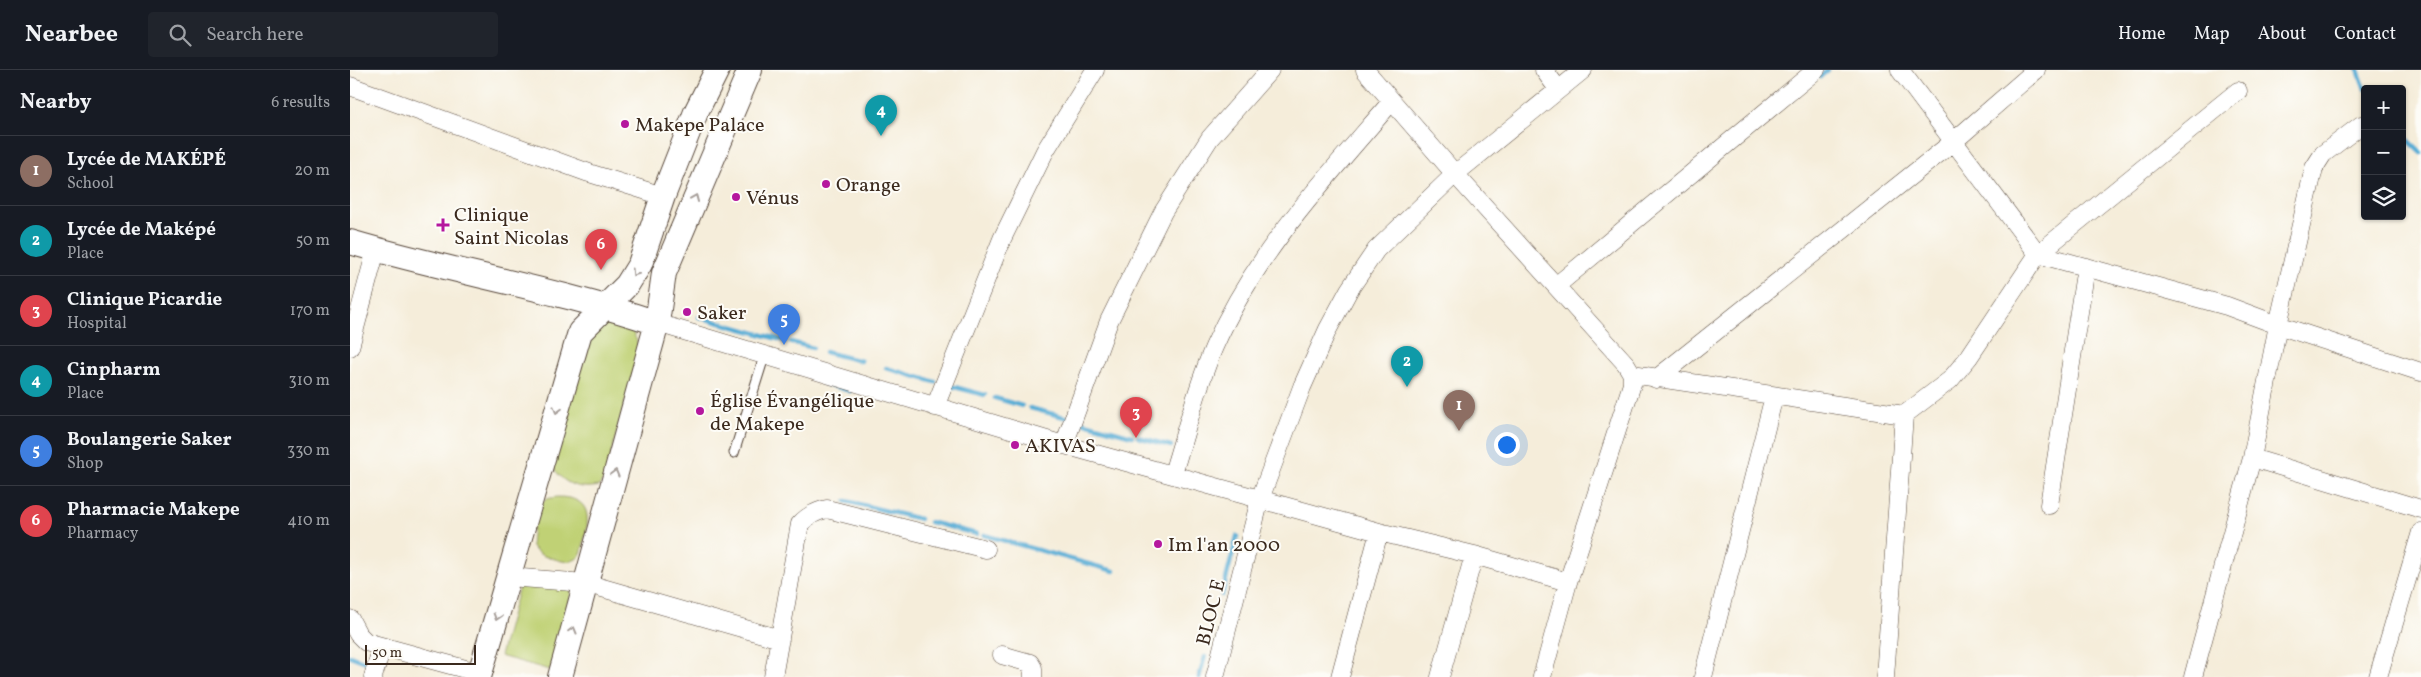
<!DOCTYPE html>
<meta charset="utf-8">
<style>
body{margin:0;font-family:Vollkorn,serif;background:#20242c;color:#f1f3f6}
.controls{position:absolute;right:15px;top:15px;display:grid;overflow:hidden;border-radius:5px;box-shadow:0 1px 4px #0004}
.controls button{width:45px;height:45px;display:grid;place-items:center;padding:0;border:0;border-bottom:1px solid #363941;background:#171b24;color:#f1f3f6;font:25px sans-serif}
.scale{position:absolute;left:15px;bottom:12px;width:111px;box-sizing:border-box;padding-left:5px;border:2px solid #3b2a1e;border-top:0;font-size:14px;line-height:18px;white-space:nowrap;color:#3b2a1e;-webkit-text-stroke:4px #fdfcf7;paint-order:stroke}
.you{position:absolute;left:1156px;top:374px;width:18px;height:18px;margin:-12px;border:4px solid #fff;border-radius:50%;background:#1a73e8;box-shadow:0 0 0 8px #1a73e833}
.badge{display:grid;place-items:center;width:32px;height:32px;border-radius:50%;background:#0f766e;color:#fff;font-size:16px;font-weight:700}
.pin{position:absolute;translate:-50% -41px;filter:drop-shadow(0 1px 2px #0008)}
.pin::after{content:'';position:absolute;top:26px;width:18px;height:15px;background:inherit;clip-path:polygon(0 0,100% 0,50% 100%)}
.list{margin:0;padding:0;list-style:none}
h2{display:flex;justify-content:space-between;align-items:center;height:65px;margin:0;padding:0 20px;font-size:21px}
h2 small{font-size:16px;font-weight:400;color:#9ea1a6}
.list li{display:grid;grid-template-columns:32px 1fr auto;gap:15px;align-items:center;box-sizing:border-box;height:70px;padding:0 20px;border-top:1px solid #363941}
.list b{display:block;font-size:19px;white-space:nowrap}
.list p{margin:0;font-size:16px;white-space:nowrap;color:#9ea1a6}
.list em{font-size:16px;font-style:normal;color:#9ea1a6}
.icon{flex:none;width:28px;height:28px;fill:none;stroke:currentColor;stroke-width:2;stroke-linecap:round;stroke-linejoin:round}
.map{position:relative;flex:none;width:2071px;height:607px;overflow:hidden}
header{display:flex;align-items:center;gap:30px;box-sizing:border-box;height:70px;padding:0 25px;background:#171b24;border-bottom:1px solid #363941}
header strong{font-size:24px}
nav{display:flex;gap:28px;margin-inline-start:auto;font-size:18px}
.search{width:350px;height:45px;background:#20242c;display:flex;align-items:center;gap:12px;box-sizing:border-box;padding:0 18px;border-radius:5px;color:#9ea1a6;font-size:19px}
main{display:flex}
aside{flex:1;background:#171b24}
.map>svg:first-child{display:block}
.green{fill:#c0d174;stroke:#7e7e49}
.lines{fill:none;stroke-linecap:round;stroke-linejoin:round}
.stream{stroke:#5aadd5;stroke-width:4.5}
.service-casing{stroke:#57473a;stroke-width:11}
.minor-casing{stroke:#57473a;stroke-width:19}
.secondary-casing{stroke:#57473a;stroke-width:26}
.service{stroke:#fff;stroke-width:9}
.minor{stroke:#fff;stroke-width:18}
.secondary{stroke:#fff;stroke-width:24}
.oneway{stroke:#a79f9a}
.poi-dot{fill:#b5179e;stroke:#fdfcf7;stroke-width:2}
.labels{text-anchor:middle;stroke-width:4;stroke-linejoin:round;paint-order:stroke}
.poi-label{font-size:20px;fill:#3b2a1e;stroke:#fdfcf7;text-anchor:start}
.street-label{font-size:20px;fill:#3b2a1e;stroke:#fdfcf7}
</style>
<header>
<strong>Nearbee</strong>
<div class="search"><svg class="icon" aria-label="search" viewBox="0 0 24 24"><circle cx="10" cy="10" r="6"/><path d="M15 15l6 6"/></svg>Search here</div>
<nav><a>Home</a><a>Map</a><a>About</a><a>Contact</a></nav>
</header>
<main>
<aside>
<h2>Nearby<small>6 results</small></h2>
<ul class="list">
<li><span class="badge" style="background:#8d6e63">1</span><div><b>Lycée de MAKÉPÉ</b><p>School</p></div><em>20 m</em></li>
<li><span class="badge" style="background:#0f9aa8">2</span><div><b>Lycée de Maképé</b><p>Place</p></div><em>50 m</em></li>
<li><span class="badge" style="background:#e0444e">3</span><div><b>Clinique Picardie</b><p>Hospital</p></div><em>170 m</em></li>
<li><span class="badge" style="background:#0f9aa8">4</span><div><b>Cinpharm</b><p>Place</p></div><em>310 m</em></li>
<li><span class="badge" style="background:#3f7fe0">5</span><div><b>Boulangerie Saker</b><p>Shop</p></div><em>330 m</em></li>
<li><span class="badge" style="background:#e0444e">6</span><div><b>Pharmacie Makepe</b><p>Pharmacy</p></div><em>410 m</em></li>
</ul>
</aside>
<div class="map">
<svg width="2071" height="607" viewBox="0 0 2071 607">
<rect width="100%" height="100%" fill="#fdfcf7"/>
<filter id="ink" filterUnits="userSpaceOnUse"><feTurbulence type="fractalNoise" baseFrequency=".02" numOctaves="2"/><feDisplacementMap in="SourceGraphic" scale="10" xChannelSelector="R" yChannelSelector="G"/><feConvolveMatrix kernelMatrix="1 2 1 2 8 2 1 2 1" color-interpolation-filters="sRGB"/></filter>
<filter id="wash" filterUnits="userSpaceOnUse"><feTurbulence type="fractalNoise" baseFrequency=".0096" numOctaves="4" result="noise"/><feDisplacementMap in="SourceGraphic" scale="20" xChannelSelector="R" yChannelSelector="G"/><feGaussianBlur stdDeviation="1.12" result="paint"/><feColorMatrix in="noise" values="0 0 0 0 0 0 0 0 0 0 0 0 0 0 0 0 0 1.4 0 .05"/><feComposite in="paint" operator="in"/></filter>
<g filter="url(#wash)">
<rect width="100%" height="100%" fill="#f5edda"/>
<path class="green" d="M 265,250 C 281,254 286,265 289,280 L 254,409 L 249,416 C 228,420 211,414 202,394 L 237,266 L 253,251 Z
M 207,427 C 239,427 241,444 234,471 C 233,478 232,487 224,490 C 218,493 211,491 205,489 C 196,487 187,485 182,476 C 179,469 188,434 195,430 C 198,428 203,428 207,427 Z
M 170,513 L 221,517 L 221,526 L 200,600 L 150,586 Z"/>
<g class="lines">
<path class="stream" d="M 2008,0 L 2015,19
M 1471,6 L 1478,0
M 2052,65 L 2071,83
M 349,247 L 435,271
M 441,272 L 463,278
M 475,282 L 511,291
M 536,298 L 585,312
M 474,313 L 500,321
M 597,315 L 635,325
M 645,328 L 672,336
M 680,338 L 718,348
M 728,351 L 782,366
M 788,367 L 821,376
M 496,431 L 570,449
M 580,452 L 627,464
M 634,465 L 764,501
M 872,525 L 887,466
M 0,586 L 21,594
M 849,607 L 855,587"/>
</g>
</g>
<g filter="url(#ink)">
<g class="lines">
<g class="service-casing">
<path id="service" d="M 384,383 L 415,284"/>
</g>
<g class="minor-casing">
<path id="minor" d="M 1015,0 L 1105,104 L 1276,294 L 1282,304 L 1282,314 L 1218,512 L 1192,607
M 1194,0 L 1208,19
M 1550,0 L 1688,184 L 1877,236 L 1928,255 L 1902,388 L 1843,607
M 0,16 L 239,103 L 313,126
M 2011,55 L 1973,84 L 1964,98 L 1928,255 L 2071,302
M 1206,216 L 1466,0
M 307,253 L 714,375 L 1029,462 L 1124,485 L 1218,512
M 0,277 L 26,180
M 1282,304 L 1554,345 L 1535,607
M 1306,309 L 1603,72 L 1686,0
M 585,337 L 652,169 L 695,81 L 745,0
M 1554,345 L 1600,310 L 1619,287 L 1688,184 L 1888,21
M 714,375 L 759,251 L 813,142 L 860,68 L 920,0
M 1902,388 L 2071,439
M 823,403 C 836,362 847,316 864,277 C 905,183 976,108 1042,31
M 1699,435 L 1736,197
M 159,507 L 235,513 L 430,569
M 0,549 L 8,564 L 16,572 L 130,603
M 652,585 L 680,593 L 683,598 L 683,607
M 23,607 L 32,577
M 423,607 L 450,454 C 459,445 465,442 477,439 L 636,479
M 865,607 L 910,429 L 952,317 L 978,259 L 999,220 L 1026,180 L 1105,104 L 1233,0
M 990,607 L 1029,462
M 1090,607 L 1124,485
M 1353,607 L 1424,326
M 2028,607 L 2071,462"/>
</g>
<g class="secondary-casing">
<path id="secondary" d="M 0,172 C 101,202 207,219 307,253
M 129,607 L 230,262 L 277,215 L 290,194 L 313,126 L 346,42 L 367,0
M 210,607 L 307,253 L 314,203 L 400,0"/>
</g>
<use href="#service" class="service"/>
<use href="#minor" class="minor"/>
<use href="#secondary" class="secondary"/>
</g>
<defs><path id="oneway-chevron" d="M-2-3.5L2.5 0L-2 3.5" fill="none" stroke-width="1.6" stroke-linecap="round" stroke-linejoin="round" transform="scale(1.25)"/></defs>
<g class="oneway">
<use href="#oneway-chevron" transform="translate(345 128) rotate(-67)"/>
<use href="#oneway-chevron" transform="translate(285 203) rotate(122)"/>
<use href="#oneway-chevron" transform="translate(207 340) rotate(106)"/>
<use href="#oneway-chevron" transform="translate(265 403) rotate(-75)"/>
<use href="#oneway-chevron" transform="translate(147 547) rotate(108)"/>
<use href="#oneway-chevron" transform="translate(223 560) rotate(-75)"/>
</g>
</g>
<g class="poi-dot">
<circle cx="275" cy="54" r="5"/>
<circle cx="476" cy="114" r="5"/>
<circle cx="386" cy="127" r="5"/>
<path d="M90.5 147.5h5v5h5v5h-5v5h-5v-5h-5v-5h5z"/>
<circle cx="337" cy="242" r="5"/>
<circle cx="350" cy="341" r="5"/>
<circle cx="665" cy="375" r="5"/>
<circle cx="808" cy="474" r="5"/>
</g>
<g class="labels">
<g class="poi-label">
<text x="285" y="61">Makepe Palace</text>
<text x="486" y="121">Orange</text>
<text x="396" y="134">Vénus</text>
<text x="104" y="151">Clinique<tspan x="104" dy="23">Saint Nicolas</tspan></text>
<text x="347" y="249">Saker</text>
<text x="360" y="337">Église Évangélique<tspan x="360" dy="23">de Makepe</tspan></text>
<text x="675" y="382">AKIVAS</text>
<text x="818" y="481">Im l'an 2000</text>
</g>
<g class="street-label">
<text transform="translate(860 542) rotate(-76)" y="7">BLOC E</text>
</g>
</g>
</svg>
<div class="controls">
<button>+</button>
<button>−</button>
<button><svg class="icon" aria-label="layers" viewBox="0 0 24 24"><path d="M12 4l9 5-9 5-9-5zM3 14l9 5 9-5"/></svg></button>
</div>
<div class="scale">50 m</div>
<div class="you"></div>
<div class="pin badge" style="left:1109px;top:361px;background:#8d6e63">1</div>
<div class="pin badge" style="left:1057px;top:317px;background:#0f9aa8">2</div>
<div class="pin badge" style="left:786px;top:368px;background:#e0444e">3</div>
<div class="pin badge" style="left:531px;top:66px;background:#0f9aa8">4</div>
<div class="pin badge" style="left:434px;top:275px;background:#3f7fe0">5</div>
<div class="pin badge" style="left:251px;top:200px;background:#e0444e">6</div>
</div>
</main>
